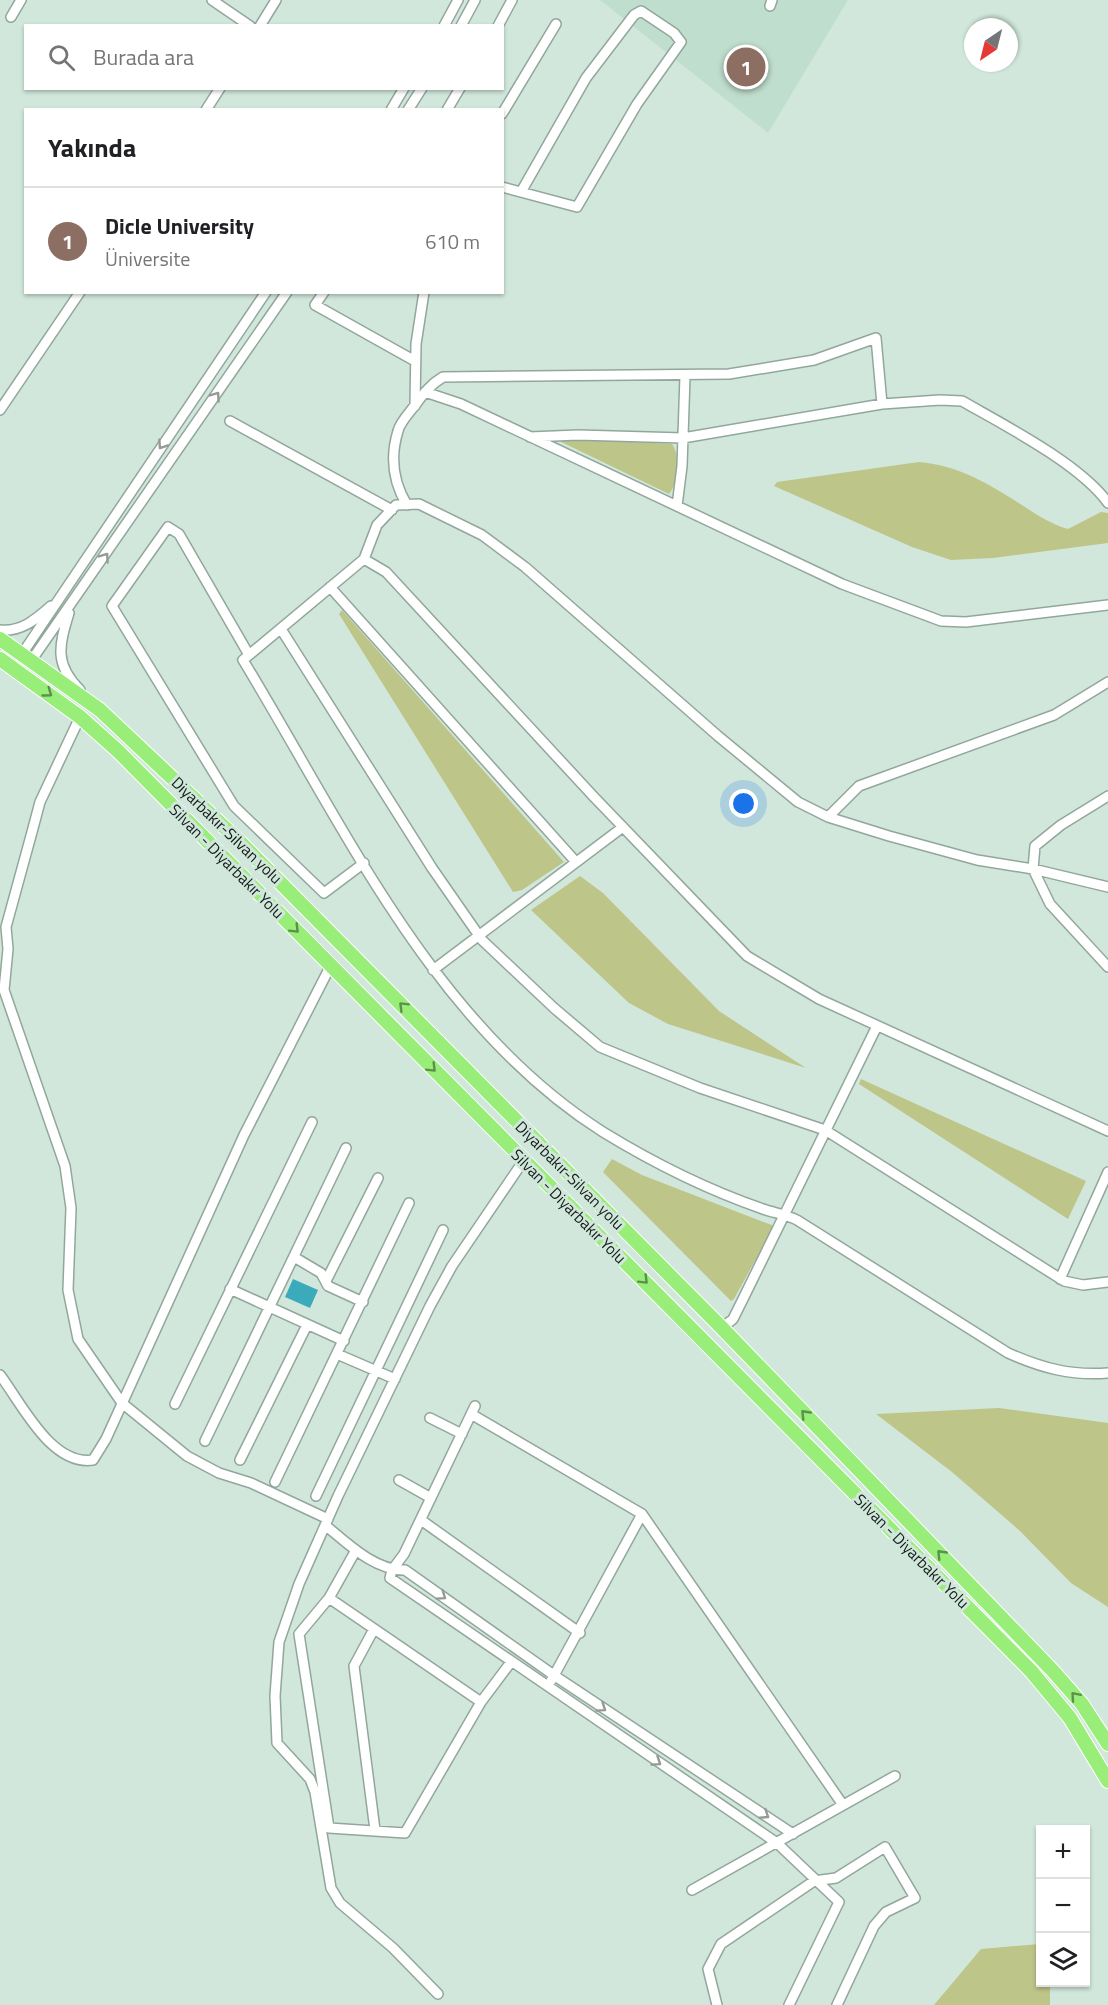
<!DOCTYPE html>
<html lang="tr">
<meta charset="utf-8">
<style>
body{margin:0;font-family:"Titillium Web",sans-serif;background:#f2f2f2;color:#202124}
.controls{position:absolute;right:18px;bottom:18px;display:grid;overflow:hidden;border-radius:0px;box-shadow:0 2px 4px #0004}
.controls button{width:54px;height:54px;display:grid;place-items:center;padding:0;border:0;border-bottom:2px solid #e0e0e0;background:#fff;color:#202124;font:30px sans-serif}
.compass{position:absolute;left:964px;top:18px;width:54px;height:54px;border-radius:50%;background:#fff;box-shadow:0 2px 4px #0004;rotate:215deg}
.you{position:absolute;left:744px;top:804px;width:21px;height:21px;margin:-15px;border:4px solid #fff;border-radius:50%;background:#1a73e8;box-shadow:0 0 0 9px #1a73e833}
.badge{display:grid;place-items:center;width:39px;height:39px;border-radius:50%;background:#7c3aed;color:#fff;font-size:20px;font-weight:700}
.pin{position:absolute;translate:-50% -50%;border:3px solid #fff;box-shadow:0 2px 6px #0006}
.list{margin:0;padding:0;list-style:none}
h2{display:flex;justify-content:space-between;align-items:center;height:78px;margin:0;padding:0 24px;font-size:26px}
h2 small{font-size:20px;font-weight:400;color:#757577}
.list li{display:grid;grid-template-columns:39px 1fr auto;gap:18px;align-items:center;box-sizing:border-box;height:108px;padding:0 24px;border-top:2px solid #e0e0e0}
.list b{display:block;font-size:22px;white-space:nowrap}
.list p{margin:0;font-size:20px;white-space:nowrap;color:#757577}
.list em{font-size:20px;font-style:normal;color:#757577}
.icon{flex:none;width:33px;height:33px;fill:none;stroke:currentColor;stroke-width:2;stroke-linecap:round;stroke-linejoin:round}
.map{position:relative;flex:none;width:1108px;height:2005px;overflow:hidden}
.search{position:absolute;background:#fff;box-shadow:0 2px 4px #0004;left:24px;top:24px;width:480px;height:66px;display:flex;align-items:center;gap:15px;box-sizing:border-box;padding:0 21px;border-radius:0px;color:#757577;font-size:22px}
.panel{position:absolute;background:#fff;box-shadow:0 2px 4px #0004;left:24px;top:108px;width:480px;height:186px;border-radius:0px}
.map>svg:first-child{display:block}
.built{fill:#c0dece}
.green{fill:#bec588}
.water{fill:#3baabb}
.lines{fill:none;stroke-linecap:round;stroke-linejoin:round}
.minor-casing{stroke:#92a79c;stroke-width:12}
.highway-casing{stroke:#fff;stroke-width:16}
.minor{stroke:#fff;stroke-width:9}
.highway{stroke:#99ee79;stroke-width:14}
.oneway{stroke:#959997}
.oneway2{stroke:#5d904d}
.labels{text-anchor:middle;stroke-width:6;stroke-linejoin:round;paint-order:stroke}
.street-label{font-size:16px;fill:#141c18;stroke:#d1e7db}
</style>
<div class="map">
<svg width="1108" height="2005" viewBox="0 0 1108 2005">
<rect width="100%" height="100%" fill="#d1e7db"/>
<path class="built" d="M 600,0 L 848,0 L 768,133 Z"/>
<path class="green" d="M 553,438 L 672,444 C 681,456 678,484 669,494 Z
M 919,462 C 955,465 984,481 1014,500 C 1032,511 1047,523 1068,529 L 1101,512 L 1108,513 L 1108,543 L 993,558 L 951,560 L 912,547 L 774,486 L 777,482 Z
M 342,610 L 564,862 L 522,890 L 513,892 L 339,614 Z
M 580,876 L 603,893 L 719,1011 L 806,1068 L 668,1024 L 629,1003 L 531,910 Z
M 861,1079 L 1086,1181 L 1068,1219 L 859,1084 Z
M 612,1159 L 642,1175 L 774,1226 L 734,1299 L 731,1301 L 603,1172 Z
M 999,1408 L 1108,1423 L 1108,1607 L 1071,1583 L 1019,1530 L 952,1472 L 876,1414 Z
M 1040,1944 L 1040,1982 L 1050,1983 L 1050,2005 L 934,2005 L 981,1949 Z"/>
<path class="water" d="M 293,1279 L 318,1290 L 310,1308 L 285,1297 Z"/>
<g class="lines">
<g class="minor-casing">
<path id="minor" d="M 212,0 L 250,26
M 770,6 L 772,0
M 11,17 L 21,0
M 260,26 L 276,0
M 444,26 L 458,0
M 461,26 L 475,0
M 498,26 L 512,0
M 206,110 L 220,88
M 391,110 L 404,88
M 408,110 L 422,88
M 447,110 L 460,88
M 502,114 L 556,24
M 502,187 L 577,207 L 637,104 L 681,42 L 674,33 L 641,11 L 634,15 L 586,78 L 521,192
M 324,292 L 315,305 L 415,361
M 425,392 L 461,404 L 842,584 L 941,621 L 966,622 L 1108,605
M 415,406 L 416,344 L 424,292
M 0,410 L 80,292
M 230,421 L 392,510
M 530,437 L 578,435 L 683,438 L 882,404 L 940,400 L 962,401 C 1004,425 1080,464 1108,503
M 407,505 C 393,482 390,457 398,431 C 400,422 410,412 416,404 C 424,393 431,384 443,377 L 729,374 L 814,360 L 876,338 L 882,404
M 677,506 L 682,466 L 685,376
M 364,559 L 386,572 L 594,797 L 747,956 L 819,999 L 1108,1131
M 330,587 L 576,862
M 69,613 C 59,646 54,664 80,690
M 281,629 L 432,868 L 482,940 L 554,1008 L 600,1047 L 700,1088 L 825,1130 L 1064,1281 L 1083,1285 L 1108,1282
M 0,630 C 22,632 36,619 51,606
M 22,654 L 266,292
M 249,655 L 179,534 L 168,527 L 112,606 L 234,806 L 324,893 L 364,863
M 31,661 L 287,292
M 80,717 L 40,802 L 32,832 L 6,927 L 8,949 L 4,990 L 65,1166 L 71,1208 L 68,1290 L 78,1339 L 122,1403 L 187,1456 L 219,1473 L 251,1483 L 328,1519
M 1108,796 L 1061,825 L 1035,846 L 1033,869 L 1050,904 L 1108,967
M 828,817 L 859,786 L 1054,715 L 1108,682
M 1108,887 L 1033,869 L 977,860 L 889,836 L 828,817 L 798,802 L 718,736 L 525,567 L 482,535 L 419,504 L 396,505 L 377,525 L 364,559 L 243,660 C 344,826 434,1025 603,1132 C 652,1162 708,1190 763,1209 C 774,1213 785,1214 797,1220 L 1008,1353 C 1042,1368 1071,1376 1108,1373
M 433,970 L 623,827
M 294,1257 L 321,1273 L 328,1286 L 363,1302
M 327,1279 L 378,1178
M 1060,1279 L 1108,1172
M 230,1289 L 344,1341
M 722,1328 L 733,1319 L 743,1299 L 877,1026
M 337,1354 L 395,1379
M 0,1375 C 22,1404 51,1466 93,1460 L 106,1439 L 244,1135 L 331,965
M 175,1404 L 312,1122
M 475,1406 L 404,1554 L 392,1570 L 390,1578 L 777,1843 L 839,1902 L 789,2005
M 471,1414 L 642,1514 L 843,1805
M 430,1418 L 462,1434
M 205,1441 L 346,1148
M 240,1460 L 307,1325
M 399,1480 L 431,1498
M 275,1482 L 409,1203
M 316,1496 L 443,1230
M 421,1520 L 580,1633
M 325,1525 C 347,1543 375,1571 405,1570 L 555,1676 L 793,1834
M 356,1550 L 329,1598 L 299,1634 L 329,1828 L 405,1833 L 481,1702 L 511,1662
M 329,1598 L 481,1702
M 374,1629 L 354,1666 L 375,1830
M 551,1681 L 642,1514
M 692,1890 L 895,1776
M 438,1994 L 393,1948 L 340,1903 L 331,1888 L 315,1792 L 310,1779 L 277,1743 L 275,1696 L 279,1642 L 299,1584 L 338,1496 L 430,1306 L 452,1266 L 524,1160
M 717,2005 L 708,1969 L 721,1944 L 814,1881 L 836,1878 L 885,1847 L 915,1898 L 886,1912 L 874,1926 L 837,2005"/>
</g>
<g class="highway-casing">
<path id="highway" d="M 0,639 L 100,710 L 238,840 L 722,1328 L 1053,1671 L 1082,1704 L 1108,1744
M 0,659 L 80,717 L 118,751 L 1031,1671 L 1070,1718 L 1108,1781"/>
</g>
<use href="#minor" class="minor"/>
<use href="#highway" class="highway"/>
</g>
<defs><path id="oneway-chevron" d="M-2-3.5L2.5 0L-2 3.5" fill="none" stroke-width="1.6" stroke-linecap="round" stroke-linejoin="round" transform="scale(1.5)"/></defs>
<g class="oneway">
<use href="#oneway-chevron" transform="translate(216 396) rotate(-55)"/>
<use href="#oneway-chevron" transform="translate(162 445) rotate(124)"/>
<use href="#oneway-chevron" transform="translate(105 557) rotate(-55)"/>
<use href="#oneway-chevron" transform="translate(442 1596) rotate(35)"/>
<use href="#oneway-chevron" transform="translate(602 1708) rotate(34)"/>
<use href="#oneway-chevron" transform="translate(657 1762) rotate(34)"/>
<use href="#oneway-chevron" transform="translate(765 1815) rotate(33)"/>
</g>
<g class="oneway2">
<use href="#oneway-chevron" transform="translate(48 693) rotate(36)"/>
<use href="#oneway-chevron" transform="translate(295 929) rotate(45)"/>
<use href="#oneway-chevron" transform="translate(403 1006) rotate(-135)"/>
<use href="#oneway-chevron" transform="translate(432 1068) rotate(45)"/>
<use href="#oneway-chevron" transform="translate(644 1280) rotate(45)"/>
<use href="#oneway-chevron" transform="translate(805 1414) rotate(-134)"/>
<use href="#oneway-chevron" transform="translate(941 1554) rotate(-134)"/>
<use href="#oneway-chevron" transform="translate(1075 1696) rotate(-131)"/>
</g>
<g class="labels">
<g class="street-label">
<text transform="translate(227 830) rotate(44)" y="6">Diyarbakır-Silvan yolu</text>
<text transform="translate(227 861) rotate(45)" y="6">Silvan - Diyarbakır Yolu</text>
<text transform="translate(570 1175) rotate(45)" y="6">Diyarbakır-Silvan yolu</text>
<text transform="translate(569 1206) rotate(45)" y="6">Silvan - Diyarbakır Yolu</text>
<text transform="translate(912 1551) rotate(45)" y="6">Silvan - Diyarbakır Yolu</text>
</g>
</g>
</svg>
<div class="controls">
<button>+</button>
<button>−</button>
<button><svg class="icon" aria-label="layers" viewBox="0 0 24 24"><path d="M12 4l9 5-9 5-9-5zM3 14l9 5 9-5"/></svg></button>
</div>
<svg class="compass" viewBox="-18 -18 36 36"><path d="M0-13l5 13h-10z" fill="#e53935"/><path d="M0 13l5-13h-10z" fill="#757577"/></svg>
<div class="you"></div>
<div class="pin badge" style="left:746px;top:67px;background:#8d6e63">1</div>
<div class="search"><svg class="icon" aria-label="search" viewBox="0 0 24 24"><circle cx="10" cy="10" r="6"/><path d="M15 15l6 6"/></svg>Burada ara</div>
<section class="panel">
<h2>Yakında<small></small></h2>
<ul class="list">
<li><span class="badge" style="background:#8d6e63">1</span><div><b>Dicle University</b><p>Üniversite</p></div><em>610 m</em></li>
</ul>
</section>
</div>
